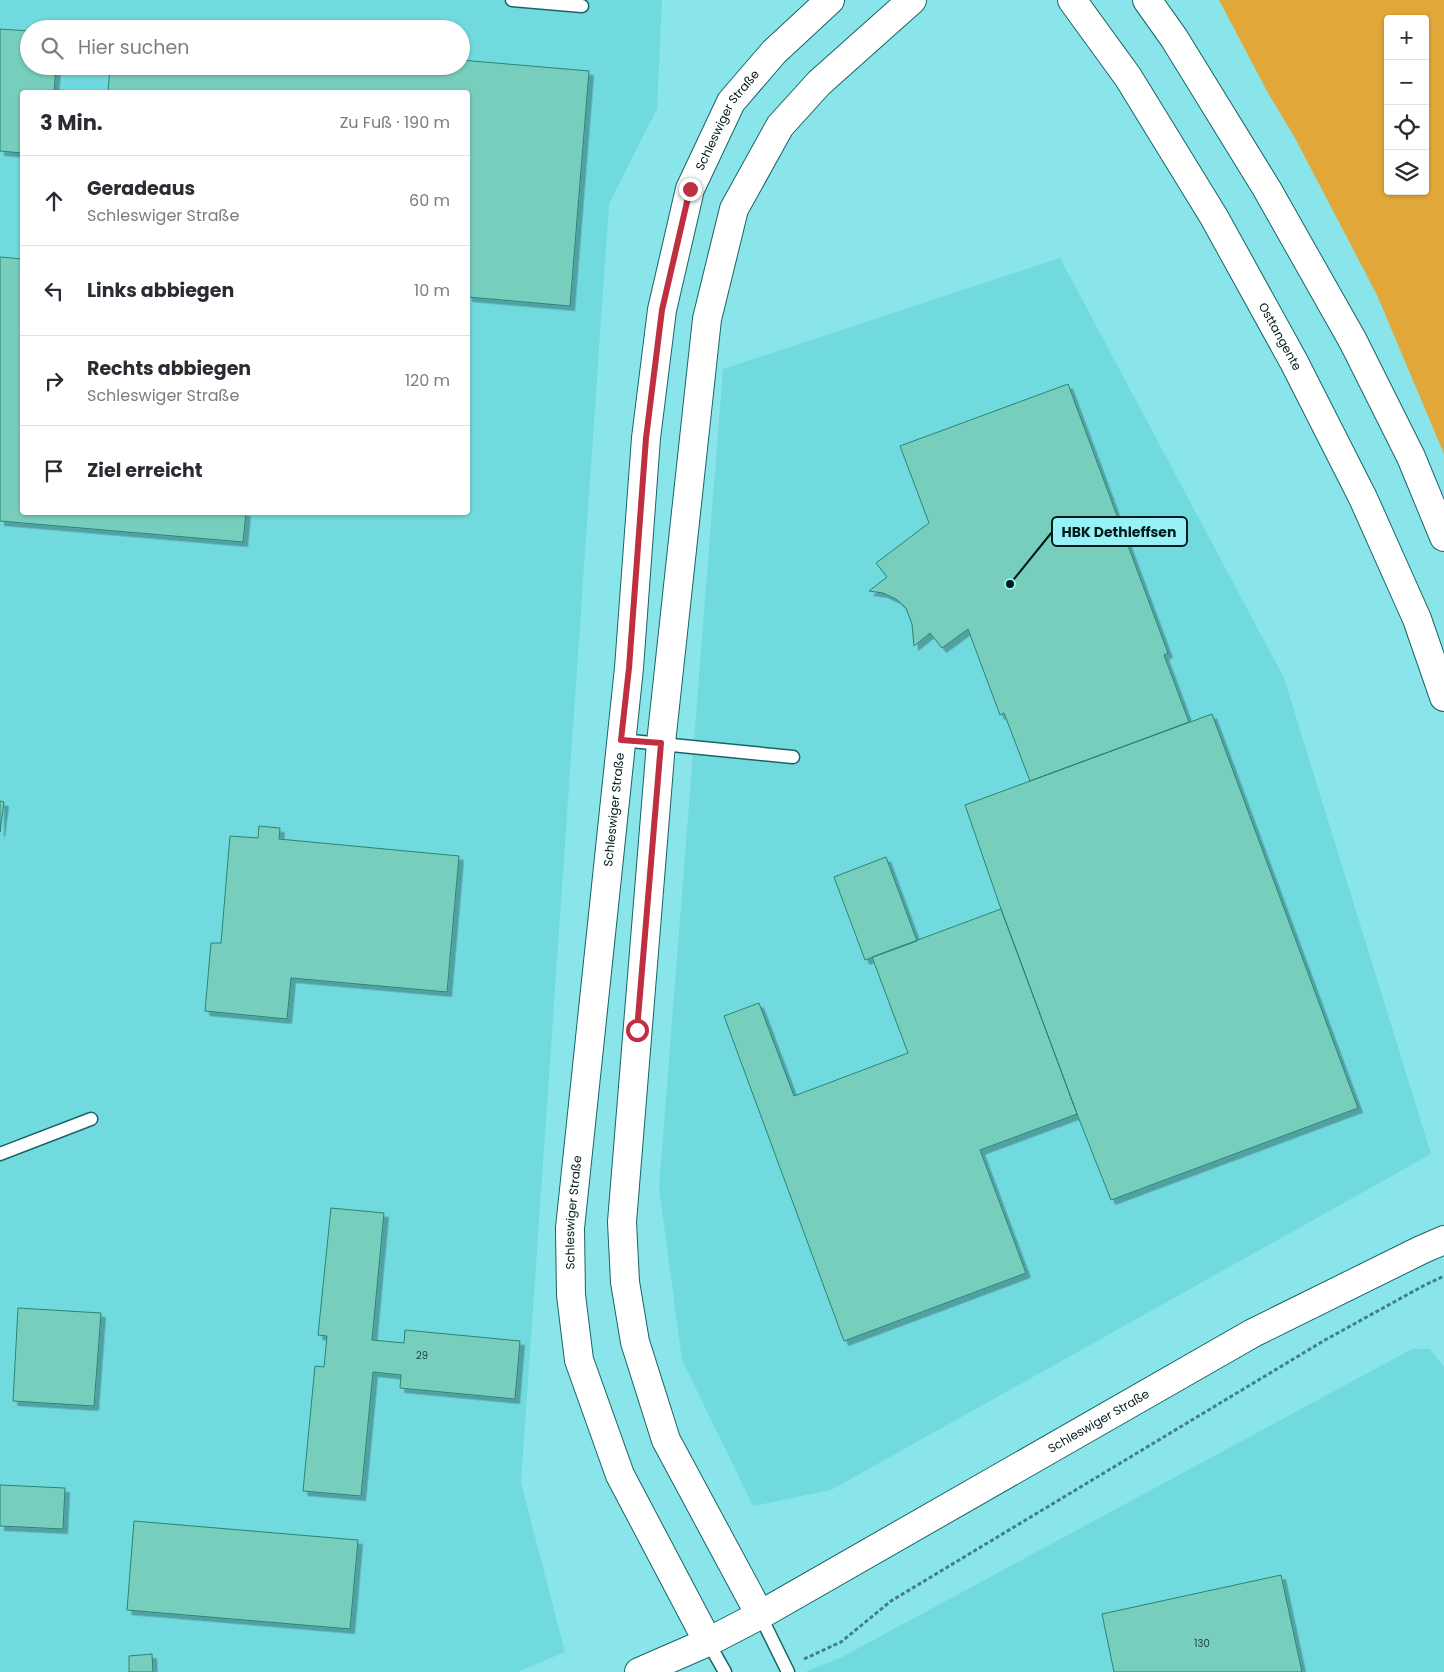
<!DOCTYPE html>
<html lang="de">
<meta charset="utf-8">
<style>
body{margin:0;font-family:Poppins,sans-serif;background:#f7f7f7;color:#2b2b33}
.controls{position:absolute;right:15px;top:15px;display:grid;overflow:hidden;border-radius:5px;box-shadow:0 1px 4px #0004}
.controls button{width:45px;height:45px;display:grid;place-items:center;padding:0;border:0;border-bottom:1px solid #e1e1e2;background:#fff;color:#2b2b33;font:25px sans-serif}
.stop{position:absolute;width:15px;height:15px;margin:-11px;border:4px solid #bf2f42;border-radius:50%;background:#fff}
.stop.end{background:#bf2f42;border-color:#fff;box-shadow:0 1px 5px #0008}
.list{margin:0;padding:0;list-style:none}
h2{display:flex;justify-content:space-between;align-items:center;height:65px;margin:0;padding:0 20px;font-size:21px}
h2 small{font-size:16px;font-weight:400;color:#7c7c81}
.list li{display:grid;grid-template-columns:32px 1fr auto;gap:15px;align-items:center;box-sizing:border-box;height:90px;padding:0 20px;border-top:1px solid #e1e1e2}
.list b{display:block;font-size:19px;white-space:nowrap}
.list p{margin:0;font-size:16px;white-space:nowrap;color:#7c7c81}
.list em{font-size:16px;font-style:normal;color:#7c7c81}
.icon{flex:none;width:28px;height:28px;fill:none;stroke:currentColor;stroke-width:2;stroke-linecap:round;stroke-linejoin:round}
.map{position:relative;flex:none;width:1444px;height:1672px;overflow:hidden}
.search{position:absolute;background:#fff;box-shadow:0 1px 4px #0004;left:20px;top:20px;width:450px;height:55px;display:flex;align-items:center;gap:12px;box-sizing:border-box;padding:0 18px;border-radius:28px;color:#7c7c81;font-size:19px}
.panel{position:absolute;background:#fff;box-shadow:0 1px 4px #0004;left:20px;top:90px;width:450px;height:425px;border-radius:5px}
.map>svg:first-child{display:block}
.built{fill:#71dade;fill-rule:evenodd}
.green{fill:#e2a739;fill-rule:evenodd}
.building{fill:#78cebc;stroke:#298474;filter:url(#shadow)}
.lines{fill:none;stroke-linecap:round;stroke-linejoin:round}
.lane-casing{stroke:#186467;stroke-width:15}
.secondary-casing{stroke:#186467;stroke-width:30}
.highway-casing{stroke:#186467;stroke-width:30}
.path{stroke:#447f82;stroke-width:3;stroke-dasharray:4 2.5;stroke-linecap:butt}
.lane{stroke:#fff;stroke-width:12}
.secondary{stroke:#fff;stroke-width:28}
.highway{stroke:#fff;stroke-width:28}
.route{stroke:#bf2f42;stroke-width:6}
.labels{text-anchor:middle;stroke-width:4.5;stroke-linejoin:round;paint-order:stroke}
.number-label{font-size:10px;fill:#1e4744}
.street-label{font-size:12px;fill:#001a1c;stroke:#96f2f6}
.leader{fill:none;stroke:#001a1c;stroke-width:2}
.callout-dot{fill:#001a1c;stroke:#96f2f6;stroke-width:2}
.callout{fill:#96f2f6;stroke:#001a1c;stroke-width:2}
.callout-label{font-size:14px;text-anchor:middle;font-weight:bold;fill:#001a1c}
</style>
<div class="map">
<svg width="1444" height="1672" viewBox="0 0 1444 1672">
<defs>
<filter id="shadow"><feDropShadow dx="4.5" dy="4.5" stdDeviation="0" flood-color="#0004"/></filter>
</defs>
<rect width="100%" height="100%" fill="#89e5e9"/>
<path class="built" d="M 0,0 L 662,0 L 657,109 L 609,204 L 521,1483 L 565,1652 L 517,1672 L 0,1672 ZM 29,29 L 461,29 L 461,66 L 29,66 ZM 22,92 L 468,92 L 468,512 L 22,512 Z
M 1060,258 L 1284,678 L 1431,1154 L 831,1490 L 753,1506 L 682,1360 L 659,1188 L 723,369 Z
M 1412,1349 L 1430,1349 L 1444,1367 L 1444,1672 L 805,1672 L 842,1657 Z"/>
<path class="green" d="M 1219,0 L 1444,0 L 1444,454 L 1377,295 L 1295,138 L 1268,93 ZM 1388,19 L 1425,19 L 1425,191 L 1388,191 Z"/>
<path class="building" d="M 0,29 L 29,31 L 29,66 L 56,66 L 54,92 L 22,92 L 22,153 L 0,151 Z
M 461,60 L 589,71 L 570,306 L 468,297 L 468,92 L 108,92 L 110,66 L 461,66 Z
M 0,257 L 22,259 L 22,512 L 246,512 L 243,542 L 0,521 Z
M 1068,384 L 1168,653 L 1164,655 L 1189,722 L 1030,781 L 1004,713 L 1000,715 L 968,629 L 942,648 L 930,633 L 914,646 L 912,624 L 906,608 L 896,599 L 883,593 L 869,591 L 887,577 L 876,563 L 929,523 L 900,446 Z
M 1212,714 L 1358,1108 L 1111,1200 L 1077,1114 L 1001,909 L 965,805 Z
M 0,801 L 4,802 L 0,832 Z
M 259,826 L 280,828 L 279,839 L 459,856 L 447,992 L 291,978 L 287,1019 L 205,1011 L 211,943 L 221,943 L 230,836 L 258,838 Z
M 886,857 L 917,941 L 865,960 L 834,877 Z
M 1001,909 L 1077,1114 L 980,1150 L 1026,1273 L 844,1341 L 724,1016 L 759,1003 L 794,1096 L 908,1053 L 872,957 Z
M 331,1208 L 384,1213 L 372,1340 L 404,1343 L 405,1330 L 520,1341 L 515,1399 L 400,1388 L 401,1375 L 373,1372 L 361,1496 L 303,1491 L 315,1366 L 324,1367 L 327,1336 L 318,1335 Z
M 18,1308 L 101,1313 L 94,1406 L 13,1401 Z
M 0,1485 L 65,1488 L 63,1529 L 0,1526 Z
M 134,1521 L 358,1540 L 350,1629 L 127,1610 Z
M 1281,1575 L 1302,1672 L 1114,1672 L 1102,1614 Z
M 152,1654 L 153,1672 L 129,1672 L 129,1656 Z"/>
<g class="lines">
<g class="lane-casing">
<path id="lane" d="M 512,0 L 582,6
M 621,740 L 793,757
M 0,1154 L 91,1119
M 760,1615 L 788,1672
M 708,1642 L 725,1672"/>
</g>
<g class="secondary-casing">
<g id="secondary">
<path d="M 760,1615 L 666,1440 L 635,1342 L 625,1282 L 622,1222 L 661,743 L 707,319 L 734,209 L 780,126 L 819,83 L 912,0"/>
<path id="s1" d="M 708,1642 L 620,1475 L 579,1360 L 571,1295 L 570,1228 L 629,668 L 646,438 L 662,310 L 690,189 L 731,102 L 774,52 L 830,0"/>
<path id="s2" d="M 639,1672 L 708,1642 L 760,1615 L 1253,1333 L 1421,1250 L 1444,1240"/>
</g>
</g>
<g class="highway-casing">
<g id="highway">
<path id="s3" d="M 1072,0 L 1128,77 L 1214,217 L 1294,362 L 1363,498 L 1417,619 L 1444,697"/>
<path d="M 1147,0 L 1174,38 L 1267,189 L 1353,341 L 1411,457 L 1444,537"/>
</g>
</g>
<path class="path" d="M 804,1659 L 841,1642 L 891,1601 L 1325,1340 L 1423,1286 L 1444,1276"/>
<use href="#lane" class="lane"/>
<use href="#secondary" class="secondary"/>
<use href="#highway" class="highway"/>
</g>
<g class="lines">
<path class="route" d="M 637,1030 L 661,743 L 621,740 L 629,668 L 646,438 L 662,310 L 690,189"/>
</g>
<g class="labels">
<g class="number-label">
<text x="422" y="1359">29</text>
<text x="1202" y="1647">130</text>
</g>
<g class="street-label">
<text dy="4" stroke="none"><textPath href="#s1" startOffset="1569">Schleswiger Straße</textPath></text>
<text dy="4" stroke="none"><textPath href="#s3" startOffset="396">Osttangente</textPath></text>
<text dy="4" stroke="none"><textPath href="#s1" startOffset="864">Schleswiger Straße</textPath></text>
<text dy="4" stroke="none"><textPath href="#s1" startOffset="459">Schleswiger Straße</textPath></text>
<text dy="4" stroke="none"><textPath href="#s2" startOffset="524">Schleswiger Straße</textPath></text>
</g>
</g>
<path class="leader" d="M1010 584L1052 532"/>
<circle class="callout-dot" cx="1010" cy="584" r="5"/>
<rect class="callout" x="1052" y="517" width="135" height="29" rx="5"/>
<g class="callout-label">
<text x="1119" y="537">HBK Dethleffsen</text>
</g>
</svg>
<div class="controls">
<button>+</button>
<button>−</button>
<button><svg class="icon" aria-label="locate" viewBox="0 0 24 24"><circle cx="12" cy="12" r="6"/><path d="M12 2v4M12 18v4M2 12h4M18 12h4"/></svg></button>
<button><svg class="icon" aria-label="layers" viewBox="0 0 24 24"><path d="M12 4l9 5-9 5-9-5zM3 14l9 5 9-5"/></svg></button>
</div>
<div class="stop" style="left:637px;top:1030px"></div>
<div class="stop end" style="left:690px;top:189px"></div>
<div class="search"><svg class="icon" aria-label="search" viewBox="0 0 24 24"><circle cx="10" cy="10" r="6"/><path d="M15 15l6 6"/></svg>Hier suchen</div>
<section class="panel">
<h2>3 Min.<small>Zu Fuß · 190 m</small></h2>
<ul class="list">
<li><svg class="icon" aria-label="ahead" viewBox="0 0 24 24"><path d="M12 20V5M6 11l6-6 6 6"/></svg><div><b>Geradeaus</b><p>Schleswiger Straße</p></div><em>60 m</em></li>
<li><svg class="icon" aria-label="left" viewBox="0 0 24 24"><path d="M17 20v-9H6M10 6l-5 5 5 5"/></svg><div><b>Links abbiegen</b></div><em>10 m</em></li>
<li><svg class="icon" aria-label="right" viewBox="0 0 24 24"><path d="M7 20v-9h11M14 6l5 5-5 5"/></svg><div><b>Rechts abbiegen</b><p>Schleswiger Straße</p></div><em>120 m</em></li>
<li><svg class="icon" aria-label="arrive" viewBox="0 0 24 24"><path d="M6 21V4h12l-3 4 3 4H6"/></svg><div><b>Ziel erreicht</b></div></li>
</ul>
</section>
</div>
